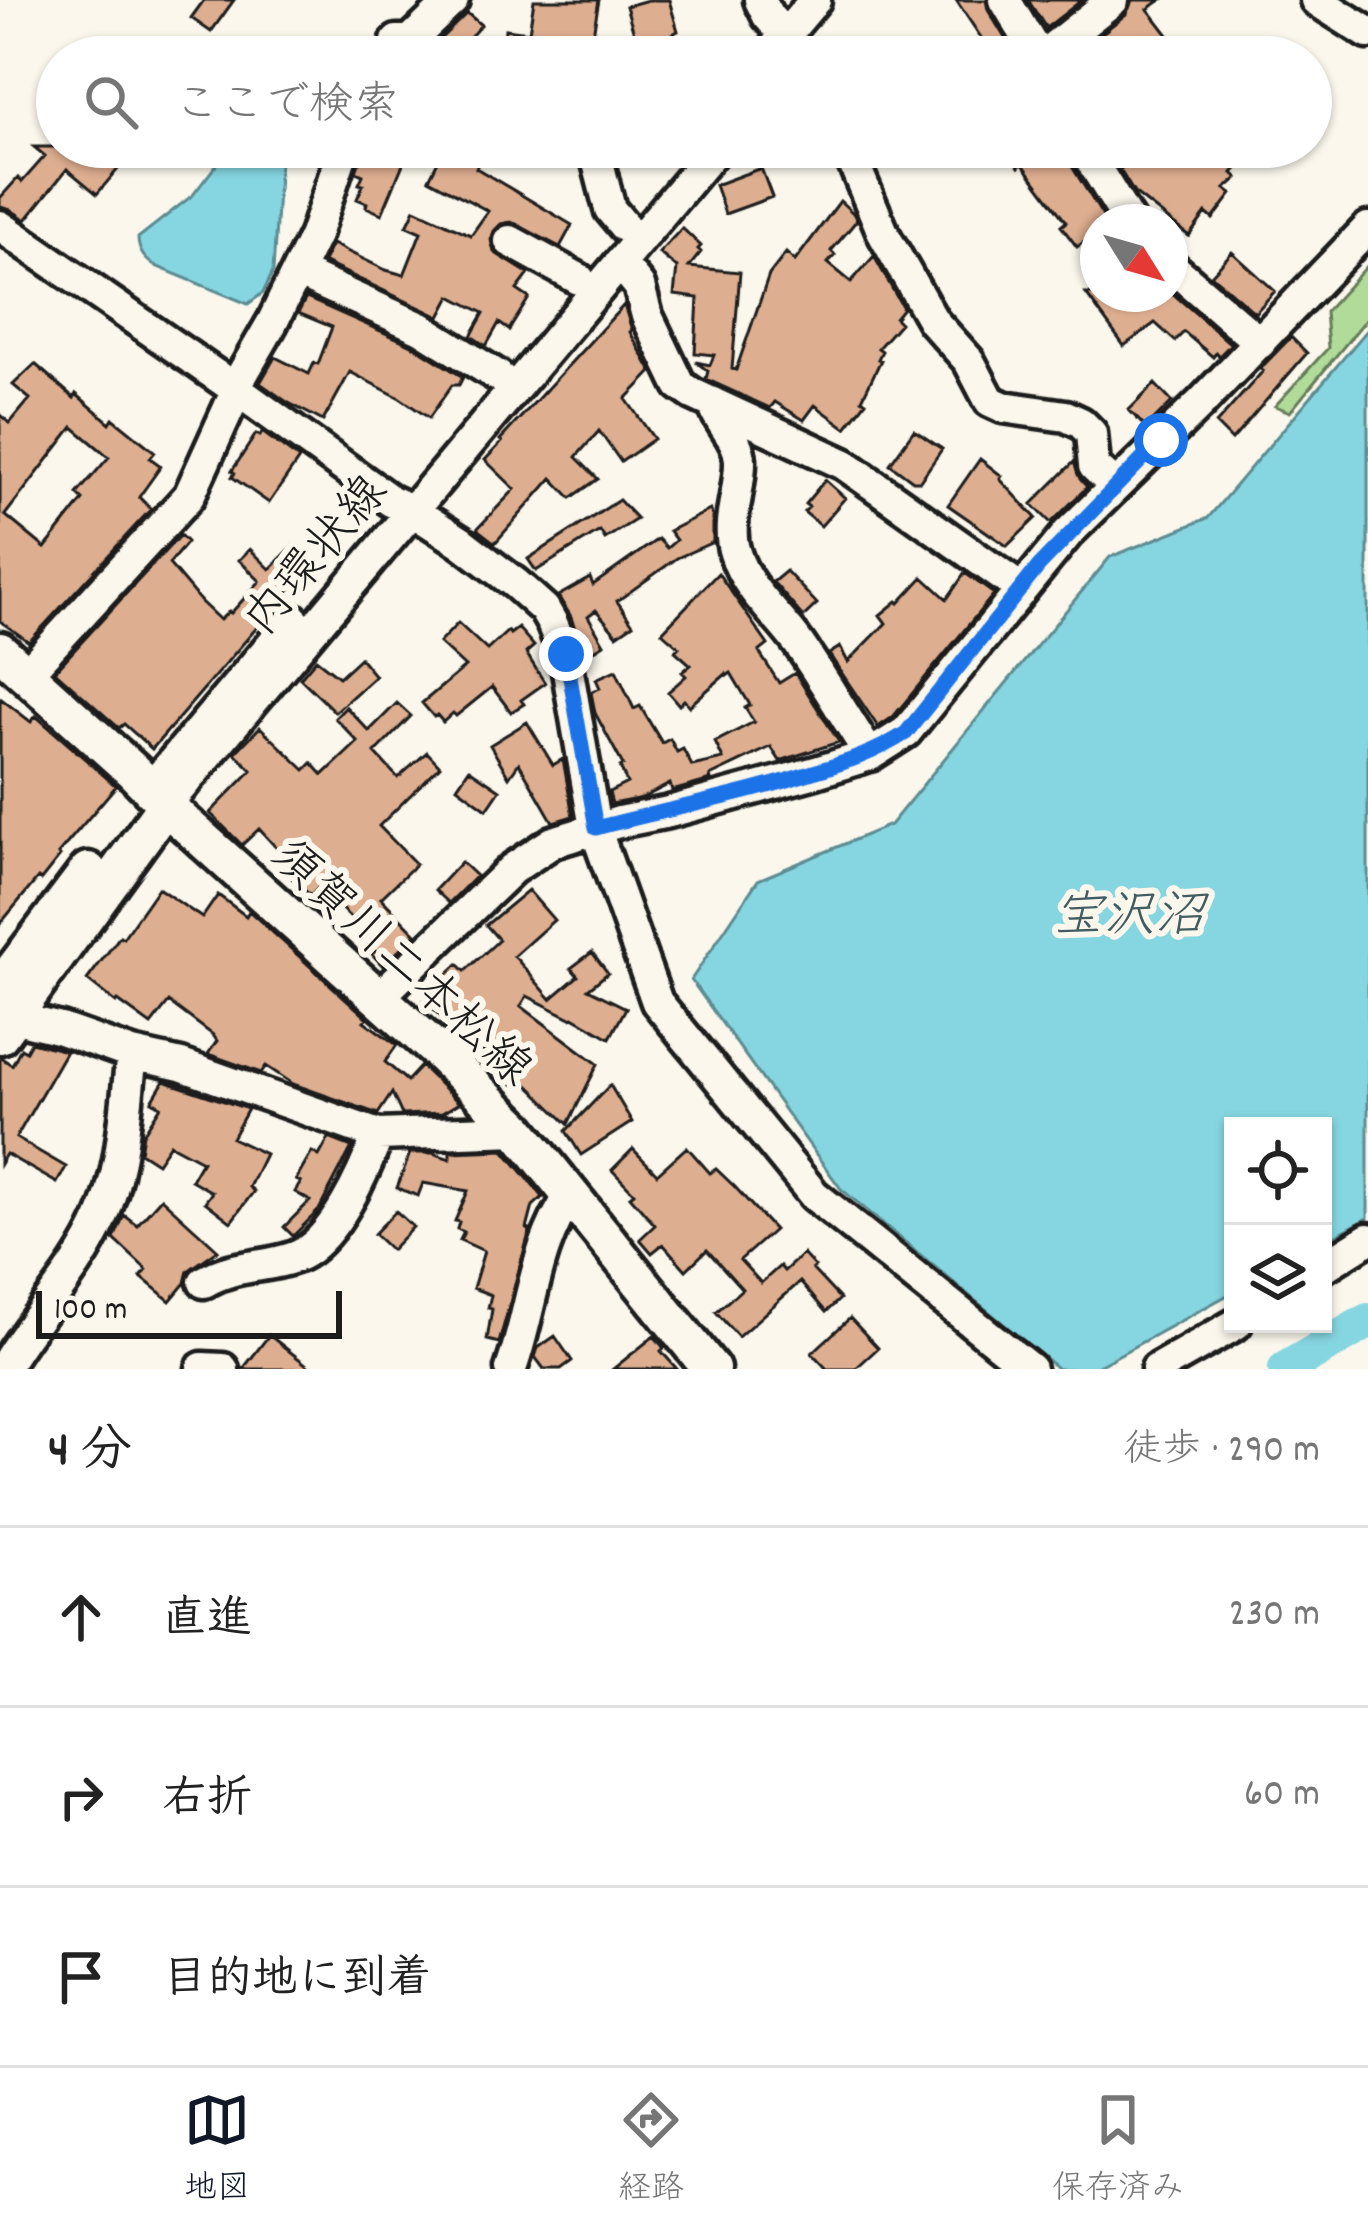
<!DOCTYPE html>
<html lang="ja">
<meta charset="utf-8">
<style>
body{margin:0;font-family:Dekko,"Klee One",sans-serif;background:#f6f6f6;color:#222}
.controls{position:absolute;right:36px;bottom:36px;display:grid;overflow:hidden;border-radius:0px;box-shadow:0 3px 9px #0004}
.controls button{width:108px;height:108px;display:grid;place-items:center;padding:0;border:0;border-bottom:3px solid #e0e0e0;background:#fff;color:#222;font:60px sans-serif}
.compass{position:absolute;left:1080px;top:204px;width:108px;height:108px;border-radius:50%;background:#fff;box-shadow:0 3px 9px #0004;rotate:127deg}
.scale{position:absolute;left:36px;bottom:30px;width:306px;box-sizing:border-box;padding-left:12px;border:6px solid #1c1c1c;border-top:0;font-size:33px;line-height:42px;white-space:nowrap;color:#1c1c1c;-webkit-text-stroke:9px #fbf7ec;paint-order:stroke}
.stop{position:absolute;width:36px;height:36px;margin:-27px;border:9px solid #1a73e8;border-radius:50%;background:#fff}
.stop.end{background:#1a73e8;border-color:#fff;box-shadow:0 3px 12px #0008}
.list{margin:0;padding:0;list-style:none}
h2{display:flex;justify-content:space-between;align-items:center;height:156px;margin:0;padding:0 48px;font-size:51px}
h2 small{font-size:39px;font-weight:400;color:#767676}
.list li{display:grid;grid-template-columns:78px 1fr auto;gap:36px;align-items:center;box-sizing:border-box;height:180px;padding:0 48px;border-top:3px solid #e0e0e0}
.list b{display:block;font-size:45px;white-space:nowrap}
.list em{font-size:39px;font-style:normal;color:#767676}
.icon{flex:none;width:66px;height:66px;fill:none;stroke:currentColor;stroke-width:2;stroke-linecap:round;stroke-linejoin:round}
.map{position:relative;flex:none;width:1368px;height:1369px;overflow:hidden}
.search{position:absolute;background:#fff;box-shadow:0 3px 9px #0004;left:36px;right:36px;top:36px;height:132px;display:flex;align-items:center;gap:30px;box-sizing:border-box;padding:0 42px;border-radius:66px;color:#767676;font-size:45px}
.sheet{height:696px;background:#fff}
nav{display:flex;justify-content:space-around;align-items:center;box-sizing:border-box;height:168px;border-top:3px solid #e0e0e0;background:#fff;font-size:33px;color:#767676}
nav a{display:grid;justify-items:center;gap:6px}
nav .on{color:#111827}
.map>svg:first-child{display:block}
.green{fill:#b0db99;stroke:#667c5a;stroke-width:3}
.water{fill:#86d6e1;stroke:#5c8c92;stroke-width:3}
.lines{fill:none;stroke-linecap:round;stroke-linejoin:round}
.river{stroke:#86d6e1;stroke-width:36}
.building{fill:#deae90;stroke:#1c1c1c;stroke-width:3;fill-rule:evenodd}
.minor-casing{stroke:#1c1c1c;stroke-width:39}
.major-casing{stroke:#1c1c1c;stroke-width:45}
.minor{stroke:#fbf7ec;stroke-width:30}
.major{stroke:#fbf7ec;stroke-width:36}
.route{stroke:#1a73e8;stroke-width:15}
.labels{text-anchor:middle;stroke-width:12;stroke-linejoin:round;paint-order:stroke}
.street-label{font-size:48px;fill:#1c1c1c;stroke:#fbf7ec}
.water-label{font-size:51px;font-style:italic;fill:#415d61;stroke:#fbf7ec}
</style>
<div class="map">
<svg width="1368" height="1369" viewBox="0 0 1368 1369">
<rect width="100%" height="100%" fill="#fbf7ec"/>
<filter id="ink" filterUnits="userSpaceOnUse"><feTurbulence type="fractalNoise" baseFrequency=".00833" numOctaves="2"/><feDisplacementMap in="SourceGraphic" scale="24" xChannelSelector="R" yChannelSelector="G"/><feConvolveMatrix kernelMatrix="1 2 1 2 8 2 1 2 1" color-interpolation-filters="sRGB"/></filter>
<g filter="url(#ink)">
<path class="green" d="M 1368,265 L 1368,317 L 1290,412 L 1275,406 L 1328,348 L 1325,312 Z"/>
<path class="water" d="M 230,147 L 275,147 L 280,158 L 273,272 L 263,293 L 248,304 L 153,265 C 143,258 138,250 138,238 L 193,195 Z
M 1368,329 L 1368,1218 L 1323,1242 L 1323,1126 L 1233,1126 L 1233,1292 L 1093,1369 L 1058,1369 L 841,1189 L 691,980 L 758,880 L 890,825 L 1110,557 L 1208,518 Z"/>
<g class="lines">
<path class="river" d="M 1286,1369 L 1368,1321"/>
</g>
<path class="building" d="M 204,0 L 234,0 L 211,32 L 191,18 Z
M 534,0 L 599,0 L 590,51 L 550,44 L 548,57 L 503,53 L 505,29 L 529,32 Z
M 648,0 L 669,0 L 678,31 L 663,39 L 717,48 L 717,57 L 641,57 L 626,6 Z
M 956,0 L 986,0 L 988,10 L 1014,53 L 1011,57 L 994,57 Z
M 1028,0 L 1082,0 L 1046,28 Z
M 1132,0 L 1161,0 L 1148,9 L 1185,57 L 1077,57 L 1075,55 L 1126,14 Z
M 467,13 L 481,25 L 452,57 L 434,57 L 428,51 Z
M 34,147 L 109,147 L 125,161 L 97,194 L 67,169 L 26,220 L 11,210 L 0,207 L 0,198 L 18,178 L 22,182 L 45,156 Z
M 375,147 L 410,147 L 382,214 L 366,207 L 367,203 L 357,199 L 363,185 L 359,184 L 363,175 L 356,172 L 362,154 L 369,157 Z
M 445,147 L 486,147 L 476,168 L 572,225 L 560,247 L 511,222 L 501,224 L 494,231 L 491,240 L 494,252 L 529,274 L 517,290 L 529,298 L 509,330 L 499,323 L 486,346 L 471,336 L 484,313 L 451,296 L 440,317 L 323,262 L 332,244 L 386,270 L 404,275 L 421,232 L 407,226 L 415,209 L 471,235 L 488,211 L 429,179 Z
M 1004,147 L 1064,147 L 1066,157 L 1104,218 L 1098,222 L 1098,232 L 1077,247 L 1061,226 L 1066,222 L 1022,163 L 1019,167 Z
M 1115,147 L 1171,147 L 1199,169 L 1223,147 L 1258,147 L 1233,173 L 1238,178 L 1225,189 L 1232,194 L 1213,219 L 1206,213 L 1189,236 L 1134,193 L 1120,170 L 1129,160 Z
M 761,168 L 772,197 L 725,214 L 715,185 Z
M 840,201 L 853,213 L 857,220 L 831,251 L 835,255 L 828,263 L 851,282 L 874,256 L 903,308 L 895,318 L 900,323 L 878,348 L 882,351 L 878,359 L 881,360 L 862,399 L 866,402 L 846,428 L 815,405 L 804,420 L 775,402 L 770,408 L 706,379 L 708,371 L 696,362 L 710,365 L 714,355 L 695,353 L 698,298 L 674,295 L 677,268 L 659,253 L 682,228 L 701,246 L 698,249 L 701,252 L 689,267 L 740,272 L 732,369 L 736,370 L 769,275 L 786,253 L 795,261 Z
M 1232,252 L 1275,291 L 1255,313 L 1211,275 Z
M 1170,291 L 1231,344 L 1219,356 L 1216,353 L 1213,357 L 1184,332 L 1175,341 L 1155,323 L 1124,346 L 1086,294 L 1170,294 Z
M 306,298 L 412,345 L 463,377 L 459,385 L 452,385 L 429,418 L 400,398 L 350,372 L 323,421 L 287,402 L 260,383 L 275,357 L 309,374 L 314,363 L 318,364 L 332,327 L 298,313 Z
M 624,305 L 632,330 L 630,332 L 652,372 L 626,399 L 654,439 L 621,462 L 599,431 L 576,457 L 598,479 L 571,498 L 552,478 L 495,543 L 477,529 L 515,489 L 485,460 L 502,442 L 500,440 Z
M 1291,337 L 1307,353 L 1232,440 L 1216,424 L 1263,371 L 1260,369 Z
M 35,364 L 74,398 L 76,394 L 110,423 L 113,418 L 155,452 L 150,458 L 161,466 L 139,497 L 151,509 L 29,642 L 0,621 L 0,414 L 10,423 L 30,399 L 13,385 ZM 73,427 L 109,457 L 77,494 L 83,500 L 45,548 L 5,515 Z
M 1155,384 L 1172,402 L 1146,428 L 1129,410 Z
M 914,430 L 942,449 L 920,481 L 913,481 L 890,464 Z
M 262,432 L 299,459 L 269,503 L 232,477 L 235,473 L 232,471 L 256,434 L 260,436 Z
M 980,459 L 1002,476 L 1000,479 L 1036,518 L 1007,546 L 948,505 Z
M 1074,462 L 1080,479 L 1087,487 L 1051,523 L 1032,504 Z
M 825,480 L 845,498 L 821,526 L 804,512 L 809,507 L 805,504 Z
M 619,500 L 637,519 L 605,539 L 600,531 L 536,571 L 528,559 Z
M 710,510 L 713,517 L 713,542 L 677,558 L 617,601 L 633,624 L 617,635 L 596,610 L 588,616 L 604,644 L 585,656 L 570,615 L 558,596 L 590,578 L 593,585 L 658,539 L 667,548 L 676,540 L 669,531 Z
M 180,535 L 187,542 L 169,564 L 201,602 L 220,620 L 229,611 L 231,613 L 260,581 L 239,560 L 250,549 L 270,569 L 293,546 L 303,555 L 282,579 L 291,588 L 152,749 L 124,724 L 119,728 L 55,671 Z
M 786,571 L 817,604 L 803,617 L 773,582 Z
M 718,573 L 768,645 L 759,652 L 779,683 L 795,673 L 839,742 L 780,761 L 771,747 L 710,776 L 711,780 L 672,791 L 670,784 L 642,798 L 612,804 L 609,792 L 627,783 L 620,767 L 623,765 L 595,713 L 591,692 L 600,688 L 596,679 L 616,670 L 634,709 L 640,706 L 662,743 L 670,739 L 677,752 L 683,749 L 692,766 L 723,759 L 715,742 L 754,722 L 745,708 L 750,705 L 731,673 L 727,676 L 726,674 L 689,706 L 684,700 L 679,705 L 668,692 L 686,676 L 682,672 L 691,665 L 675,651 L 679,647 L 662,632 Z
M 965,573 L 994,594 L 893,717 L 878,727 L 829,654 L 840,647 L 848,662 L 886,623 L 880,615 L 897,601 L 899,603 L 923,577 L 947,599 Z
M 458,623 L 487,650 L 508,631 L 510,634 L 518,628 L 534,646 L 526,653 L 545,683 L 521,700 L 524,704 L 511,712 L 492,687 L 456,716 L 453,713 L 443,722 L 437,715 L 434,717 L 422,703 L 465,667 L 439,643 Z
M 360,658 L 375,676 L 335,712 L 300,678 L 316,659 L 339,677 Z
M 0,698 L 31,722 L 36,716 L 116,786 L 58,854 L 60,856 L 41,880 L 38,878 L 0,924 Z
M 397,703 L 411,716 L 375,753 L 398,778 L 427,752 L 440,766 L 379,826 L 416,864 L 381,898 L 416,934 L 383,966 L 372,954 L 375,951 L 360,935 L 364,931 L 319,887 L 311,896 L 276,863 L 283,855 L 259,829 L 242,845 L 210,813 L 252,770 L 235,753 L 260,727 L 305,770 L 312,763 L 323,775 L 358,742 L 335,718 L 346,707 L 369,731 Z
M 527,722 L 553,765 L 563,759 L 573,816 L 553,822 L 519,763 L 509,777 L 490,745 Z
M 469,769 L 500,790 L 487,809 L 457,787 Z
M 461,862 L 476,876 L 449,903 L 435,890 Z
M 158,888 L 202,918 L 218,895 L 246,916 L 249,911 L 367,1018 L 364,1021 L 397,1045 L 385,1062 L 407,1081 L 421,1066 L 459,1103 L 442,1113 L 402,1115 L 392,1093 L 378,1114 L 293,1084 L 266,1066 L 261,1073 L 208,1054 L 217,1041 L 213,1035 L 169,1002 L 151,1025 L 118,1001 L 116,1003 L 87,980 L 120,936 L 123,938 Z
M 528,890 L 554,920 L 514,956 L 551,999 L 578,976 L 571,968 L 592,952 L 608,973 L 588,989 L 626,1008 L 610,1038 L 573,1017 L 571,1018 L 527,996 L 521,1006 L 598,1064 L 568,1124 L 520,1077 L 513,1084 L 476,1044 L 472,1047 L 447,1019 L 445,1021 L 424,1000 L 428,996 L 425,991 L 436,981 L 438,983 L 458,964 L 465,971 L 499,940 L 486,925 Z
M 31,1042 L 66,1051 L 16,1138 L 66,1167 L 57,1183 L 6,1154 L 0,1164 L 0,1057 L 12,1065 L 21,1048 L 26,1051 Z
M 164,1081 L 248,1109 L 232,1138 L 265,1154 L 249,1187 L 254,1191 L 231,1222 L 205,1202 L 212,1192 L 191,1180 L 202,1161 L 170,1144 L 157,1163 L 140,1152 L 143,1134 L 161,1106 L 152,1101 Z
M 610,1085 L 632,1122 L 581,1155 L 566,1131 Z
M 329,1138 L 352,1147 L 319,1210 L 293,1236 L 284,1227 L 310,1201 L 295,1192 L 301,1182 L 296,1180 L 312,1152 L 319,1156 Z
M 687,1147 L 710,1173 L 716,1169 L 735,1187 L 774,1230 L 740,1260 L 761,1283 L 780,1266 L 784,1271 L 803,1254 L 815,1267 L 812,1269 L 840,1299 L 826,1312 L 800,1282 L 738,1337 L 716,1312 L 742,1289 L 707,1250 L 686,1270 L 663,1244 L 652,1253 L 640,1239 L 655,1225 L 630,1196 L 634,1193 L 612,1170 L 633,1149 L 657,1174 Z
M 504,1150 L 543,1197 L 533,1206 L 527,1229 L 530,1230 L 499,1343 L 487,1340 L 492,1309 L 488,1308 L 491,1295 L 473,1288 L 484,1251 L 460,1240 L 464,1232 L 457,1229 L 459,1222 L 455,1221 L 468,1191 L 423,1183 L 418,1196 L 397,1188 L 410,1153 L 433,1153 L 450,1159 L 450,1152 Z
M 161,1198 L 218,1250 L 188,1271 L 185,1283 L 170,1301 L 141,1277 L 147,1270 L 114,1239 L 124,1215 L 137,1225 Z
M 396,1211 L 413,1227 L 391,1250 L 374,1234 Z
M 850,1318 L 878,1348 L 855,1369 L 827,1369 L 812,1353 Z
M 269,1335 L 312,1369 L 243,1369 Z
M 555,1336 L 572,1361 L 561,1369 L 544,1369 L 535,1357 L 538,1348 Z
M 654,1336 L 664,1348 L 661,1351 L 677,1369 L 613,1369 Z"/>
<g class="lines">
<g class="minor-casing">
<path id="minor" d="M 760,0 L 768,16 L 785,35
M 1005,0 L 1039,57
M 1316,0 L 1368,33
M 397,41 L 410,41 L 453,0
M 767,57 L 815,0
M 1041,57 L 1113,0
M 594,147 L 610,209 L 624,226
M 847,147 L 884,235 L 933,321 L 969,361 L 990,401 L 1003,407 L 1066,416 L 1081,423 L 1091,433 L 1094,466 L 1114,485
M 1083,147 L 1129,222
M 0,226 L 237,390 L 391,501 L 411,510 L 461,542 L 516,584 L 544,609 L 552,623 L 565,654 L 595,828 L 657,1002 L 814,1195 L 1030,1369
M 510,241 L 579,279
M 620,263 L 639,286 L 647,316 L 680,385 L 693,394 L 844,464 L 1021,589
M 1170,265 L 1260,343
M 297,272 L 421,328 L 498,376
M 713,403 C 718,423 739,438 740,460 C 741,490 725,524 735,553 C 746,590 778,614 799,644 C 824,680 846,718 870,755
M 26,674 L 189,496 L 237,390 L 242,375 L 272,323 L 315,235 L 344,147
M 150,789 L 293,619
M 166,805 L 717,147
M 378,998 L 512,869 L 553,842 L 619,822 L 669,812 L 816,772 L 870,755 L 906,732 L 1068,533 L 1201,403 L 1368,228
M 0,1014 L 61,1029 L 132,1054 L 181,1065 L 378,1135 L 518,1130
M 1323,1267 L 1368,1239
M 204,1282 C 236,1263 263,1269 295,1257 C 334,1242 364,1172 378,1135
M 202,1368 L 223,1369
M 3,1369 C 33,1317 77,1274 101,1220 C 124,1169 125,1109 132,1054
M 511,1369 C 532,1311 534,1246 571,1195
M 1157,1369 L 1236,1324"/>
</g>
<g class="major-casing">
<path id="major" d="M 0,651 L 133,771 L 180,819 L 443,1056 L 518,1130 L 711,1369
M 0,988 L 88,871
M 0,1035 L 166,805"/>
</g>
<use href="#minor" class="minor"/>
<use href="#major" class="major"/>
</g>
</g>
<g class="lines" filter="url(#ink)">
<path class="route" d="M 566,654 L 596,828 C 659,811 723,800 785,781 C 830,766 866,759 906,733 L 1039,566 L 1161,440"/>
</g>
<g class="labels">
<g class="street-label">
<text transform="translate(313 553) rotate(-50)" y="17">内環状線</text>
<text transform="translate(404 960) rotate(43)" y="17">須賀川二本松線</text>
</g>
<g class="water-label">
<text x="1129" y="930">宝沢沼</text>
</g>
</g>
</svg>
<div class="controls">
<button><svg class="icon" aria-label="locate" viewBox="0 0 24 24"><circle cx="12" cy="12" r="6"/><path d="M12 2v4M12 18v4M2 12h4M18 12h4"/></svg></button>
<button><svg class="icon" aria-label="layers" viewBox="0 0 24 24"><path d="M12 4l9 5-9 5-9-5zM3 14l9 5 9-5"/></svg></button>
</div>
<svg class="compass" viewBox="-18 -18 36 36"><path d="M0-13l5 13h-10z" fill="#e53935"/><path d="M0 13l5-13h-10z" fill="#767676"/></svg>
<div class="scale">100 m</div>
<div class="stop" style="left:1161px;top:440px"></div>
<div class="stop end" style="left:566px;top:654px"></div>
<div class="search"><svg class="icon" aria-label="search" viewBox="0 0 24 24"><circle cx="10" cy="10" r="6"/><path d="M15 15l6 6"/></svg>ここで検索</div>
</div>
<section class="sheet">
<h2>4 分<small>徒歩 · 290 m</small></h2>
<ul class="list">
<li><svg class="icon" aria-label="ahead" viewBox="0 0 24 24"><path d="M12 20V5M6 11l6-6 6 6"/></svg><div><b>直進</b></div><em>230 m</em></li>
<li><svg class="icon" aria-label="right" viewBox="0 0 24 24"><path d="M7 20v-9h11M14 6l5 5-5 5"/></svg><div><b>右折</b></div><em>60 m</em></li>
<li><svg class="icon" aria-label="arrive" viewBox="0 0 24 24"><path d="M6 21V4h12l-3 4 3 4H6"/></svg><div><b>目的地に到着</b></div></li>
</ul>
</section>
<nav>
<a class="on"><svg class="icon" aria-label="map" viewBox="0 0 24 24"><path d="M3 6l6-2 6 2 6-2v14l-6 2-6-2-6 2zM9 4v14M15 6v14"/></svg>地図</a>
<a><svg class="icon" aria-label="directions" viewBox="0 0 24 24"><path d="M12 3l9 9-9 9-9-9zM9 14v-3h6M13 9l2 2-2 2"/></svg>経路</a>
<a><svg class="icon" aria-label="saved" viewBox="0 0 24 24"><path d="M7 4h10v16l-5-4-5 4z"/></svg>保存済み</a>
</nav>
